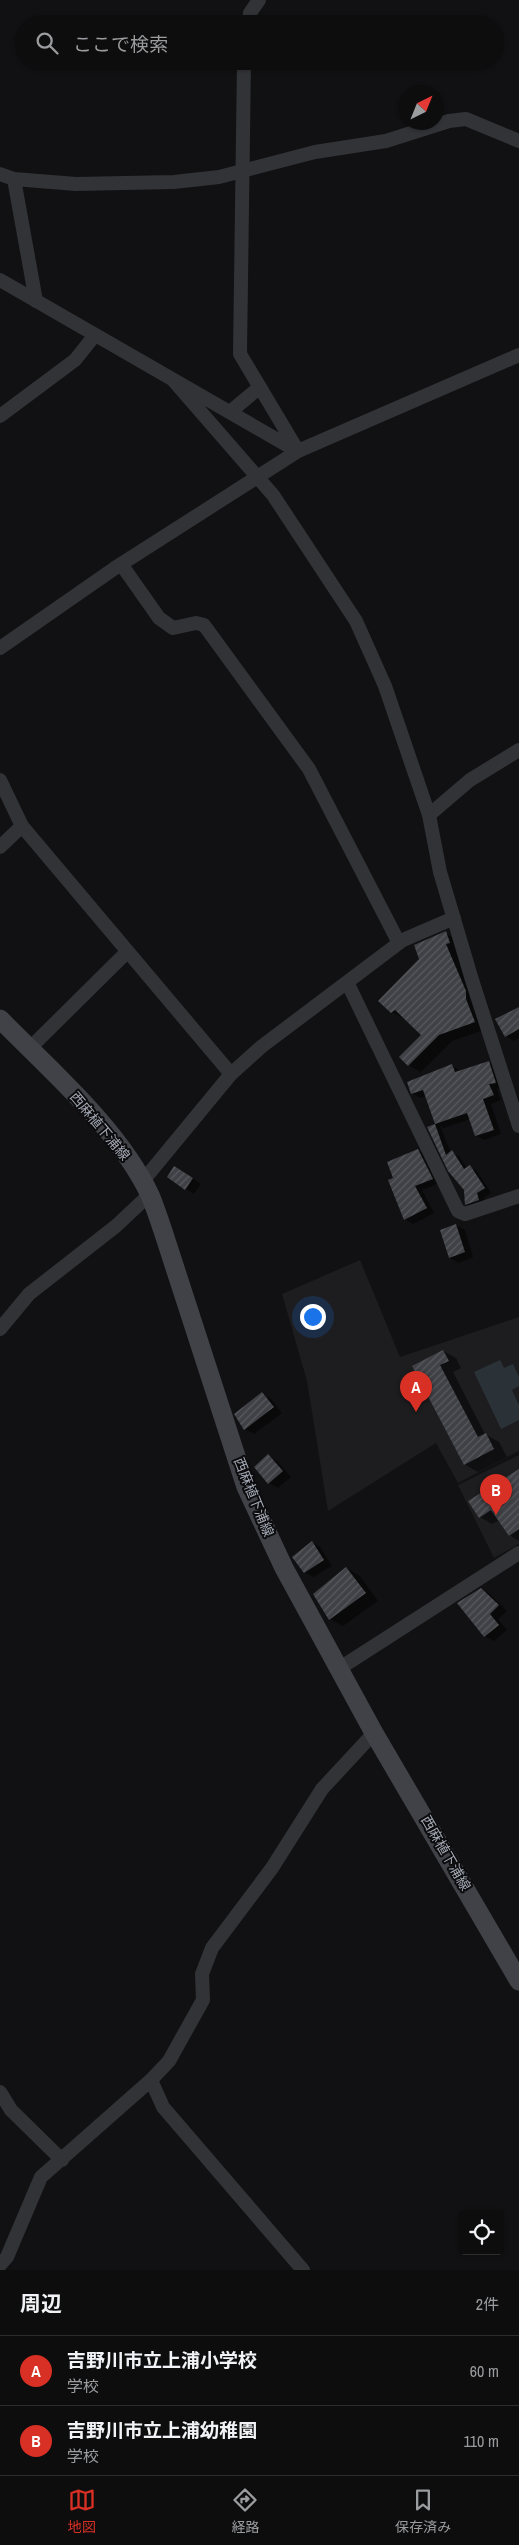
<!DOCTYPE html>
<html lang="ja">
<meta charset="utf-8">
<style>
body{margin:0;font-family:"Archivo Narrow","Noto Sans JP",sans-serif;background:#1b1b1c;color:#f1f3f6}
.controls{position:absolute;right:15px;bottom:15px;display:grid;overflow:hidden;border-radius:5px;box-shadow:0 1px 4px #0004}
.controls button{width:45px;height:45px;display:grid;place-items:center;padding:0;border:0;border-bottom:1px solid #2d2d2e;background:#0d0d0e;color:#f1f3f6;font:25px sans-serif}
.compass{position:absolute;left:399px;top:85px;width:45px;height:45px;border-radius:50%;background:#0d0d0e;box-shadow:0 1px 4px #0004;rotate:43deg}
.you{position:absolute;left:312px;top:1316px;width:18px;height:18px;margin:-12px;border:4px solid #fff;border-radius:50%;background:#1a73e8;box-shadow:0 0 0 8px #1a73e833}
.badge{display:grid;place-items:center;width:32px;height:32px;border-radius:50%;background:#d93025;color:#fff;font-size:16px;font-weight:700}
.pin{position:absolute;translate:-50% -41px;filter:drop-shadow(0 1px 2px #0008)}
.pin::after{content:'';position:absolute;top:26px;width:18px;height:15px;background:inherit;clip-path:polygon(0 0,100% 0,50% 100%)}
.list{margin:0;padding:0;list-style:none}
h2{display:flex;justify-content:space-between;align-items:center;height:65px;margin:0;padding:0 20px;font-size:21px}
h2 small{font-size:16px;font-weight:400;color:#9a9c9e}
.list li{display:grid;grid-template-columns:32px 1fr auto;gap:15px;align-items:center;box-sizing:border-box;height:70px;padding:0 20px;border-top:1px solid #2d2d2e}
.list b{display:block;font-size:19px;white-space:nowrap}
.list p{margin:0;font-size:16px;white-space:nowrap;color:#9a9c9e}
.list em{font-size:16px;font-style:normal;color:#9a9c9e}
.icon{flex:none;width:28px;height:28px;fill:none;stroke:currentColor;stroke-width:2;stroke-linecap:round;stroke-linejoin:round}
.map{position:relative;flex:none;width:519px;height:2270px;overflow:hidden}
.search{position:absolute;background:#0d0d0e;box-shadow:0 1px 4px #0004;left:15px;right:15px;top:15px;height:55px;display:flex;align-items:center;gap:12px;box-sizing:border-box;padding:0 18px;border-radius:28px;color:#9a9c9e;font-size:19px}
.sheet{height:205px;background:#0d0d0e}
nav{display:flex;justify-content:space-around;align-items:center;box-sizing:border-box;height:70px;border-top:1px solid #2d2d2e;background:#0d0d0e;font-size:14px;color:#9a9c9e}
nav a{display:grid;justify-items:center;gap:2px}
nav .on{color:#d93025}
.map>svg:first-child{display:block}
.built{fill:#1d1d20}
.water{fill:#2a3238}
.shadow{fill:#0007}
.building{fill:url(#building-hatch)}
.lines{fill:none;stroke-linecap:round;stroke-linejoin:round}
.minor{stroke:#323337;stroke-width:14}
.secondary{stroke:#404247;stroke-width:19}
.labels{text-anchor:middle;stroke-width:4;stroke-linejoin:round;paint-order:stroke}
.street-label{font-size:14px;fill:#a3a8b3;stroke:#0c0c0e}
</style>
<div class="map">
<svg width="519" height="2270" viewBox="0 0 519 2270">
<defs>
<pattern id="building-hatch" width="6" height="6" patternUnits="userSpaceOnUse" patternTransform="scale(1.25)"><rect width="6" height="6" fill="#404146"/><path d="M-1 1l2-2M0 6l6-6M5 7l2-2" fill="none" stroke="#585a5e"/></pattern>
</defs>
<rect width="100%" height="100%" fill="#111113"/>
<path class="built" d="M 360,1260 L 400,1357 L 519,1317 L 519,1451 L 458,1483 L 436,1443 L 328,1511 L 307,1381 L 282,1294 Z
M 519,1455 L 519,1544 L 494,1558 L 458,1485 Z"/>
<path class="water" d="M 500,1360 L 504,1368 L 513,1364 L 519,1377 L 519,1386 L 512,1390 L 519,1405 L 519,1420 L 501,1429 L 474,1372 Z"/>
<path class="shadow" d="M 445,933 L 458,940 L 487,1029 L 452,1041 L 421,1072 L 408,1065 L 422,1035 L 405,1019 L 392,1012 Z
M 519,1008 L 519,1038 L 514,1041 L 506,1036 Z
M 489,1062 L 497,1067 L 503,1087 L 497,1089 L 501,1100 L 491,1104 L 501,1134 L 484,1140 L 476,1135 L 470,1119 L 444,1128 L 440,1126 L 451,1153 L 459,1156 L 467,1168 L 470,1167 L 477,1171 L 491,1193 L 484,1198 L 486,1204 L 474,1208 L 466,1204 L 465,1190 L 429,1127 L 436,1124 L 427,1096 L 420,1098 L 412,1093 L 452,1066 L 461,1071 Z
M 418,1151 L 426,1155 L 440,1183 L 422,1190 L 434,1213 L 413,1224 L 405,1219 L 395,1179 Z
M 184,1172 L 201,1184 L 194,1194 L 186,1189 Z
M 456,1225 L 465,1230 L 473,1257 L 459,1263 L 450,1258 Z
M 443,1351 L 456,1358 L 461,1368 L 453,1372 L 485,1434 L 499,1442 L 507,1457 L 478,1472 L 464,1464 L 413,1367 Z
M 262,1394 L 271,1399 L 282,1413 L 254,1434 L 245,1429 L 236,1414 Z
M 268,1456 L 277,1461 L 291,1477 L 278,1488 L 269,1483 Z
M 519,1470 L 519,1541 L 509,1535 L 500,1520 L 492,1524 L 480,1517 Z
M 312,1542 L 320,1547 L 332,1566 L 313,1577 L 304,1572 Z
M 346,1568 L 360,1576 L 378,1601 L 343,1626 L 330,1619 Z
M 481,1589 L 490,1594 L 507,1611 L 498,1619 L 507,1630 L 494,1641 L 485,1636 Z"/>
<path class="building" d="M 446,931 L 450,943 L 446,944 L 466,991 L 466,999 L 475,1022 L 439,1035 L 408,1066 L 399,1057 L 421,1035 L 395,1010 L 391,1013 L 378,1001 L 419,959 L 414,945 Z
M 519,1007 L 519,1029 L 505,1037 L 495,1019 Z
M 489,1061 L 496,1083 L 489,1084 L 494,1095 L 483,1099 L 494,1130 L 475,1136 L 467,1113 L 435,1124 L 423,1090 L 411,1094 L 407,1082 L 452,1064 L 455,1072 Z
M 435,1124 L 446,1155 L 452,1150 L 464,1169 L 470,1165 L 485,1188 L 477,1193 L 479,1200 L 465,1205 L 464,1190 L 448,1171 L 427,1127 Z
M 418,1149 L 433,1179 L 415,1186 L 427,1208 L 404,1220 L 388,1180 L 393,1178 L 387,1162 Z
M 174,1166 L 193,1178 L 185,1190 L 167,1177 Z
M 456,1224 L 465,1252 L 449,1258 L 440,1230 Z
M 443,1350 L 449,1361 L 440,1365 L 478,1437 L 486,1433 L 494,1449 L 464,1465 L 412,1366 Z
M 262,1392 L 274,1407 L 244,1430 L 234,1414 Z
M 268,1454 L 283,1471 L 268,1484 L 254,1467 Z
M 519,1469 L 519,1529 L 509,1536 L 491,1510 L 479,1518 L 468,1501 Z
M 312,1541 L 324,1560 L 304,1573 L 292,1557 Z
M 346,1567 L 366,1593 L 329,1620 L 313,1594 Z
M 481,1588 L 499,1605 L 490,1614 L 499,1625 L 484,1637 L 457,1603 Z"/>
<g class="lines">
<path class="minor" d="M 248,24 L 250,13 L 259,0
M 244,61 L 240,354 L 298,451
M 0,174 L 14,179 L 76,184 L 174,182 L 219,177 L 315,152 L 386,141 L 449,121 L 466,119 L 519,141
M 14,179 L 36,301
M 0,280 L 297,451
M 173,380 L 273,495 L 356,621 L 385,686 L 429,815 L 440,872 L 472,980 L 519,1126
M 230,412 L 260,387
M 0,416 L 75,360 L 95,335
M 121,564 L 159,618 L 173,628 L 196,623 L 204,625 L 309,769 L 399,943
M 0,648 L 115,568 L 298,451 L 519,355
M 0,780 L 22,826 L 231,1074
M 429,815 L 470,780 L 519,750
M 0,847 L 22,826
M 347,982 L 458,1211 L 465,1214 L 519,1196
M 29,1049 L 127,952
M 142,1182 L 231,1074 L 261,1047 L 403,940 L 454,918
M 0,1329 L 29,1294 L 116,1226 L 149,1195
M 340,1668 L 519,1553
M 151,2080 L 163,2107 L 303,2270
M 0,2092 L 11,2110 L 62,2160
M 0,2265 L 7,2257 L 41,2177 L 151,2080 L 169,2061 L 203,2000 L 202,1974 L 212,1948 L 272,1868 L 322,1789 L 374,1733"/>
<path class="secondary" d="M 0,1019 C 51,1071 118,1128 150,1195 C 155,1207 159,1219 163,1231 L 246,1487 L 284,1568 L 374,1733 L 519,1981"/>
</g>
<g class="labels">
<g class="street-label">
<text transform="translate(100 1126) rotate(50)" y="5">西麻植下浦線</text>
<text transform="translate(254 1497) rotate(68)" y="5">西麻植下浦線</text>
<text transform="translate(446 1853) rotate(60)" y="5">西麻植下浦線</text>
</g>
</g>
</svg>
<div class="controls">
<button><svg class="icon" aria-label="locate" viewBox="0 0 24 24"><circle cx="12" cy="12" r="6"/><path d="M12 2v4M12 18v4M2 12h4M18 12h4"/></svg></button>
</div>
<svg class="compass" viewBox="-18 -18 36 36"><path d="M0-13l5 13h-10z" fill="#e53935"/><path d="M0 13l5-13h-10z" fill="#9a9c9e"/></svg>
<div class="you"></div>
<div class="pin badge" style="left:416px;top:1412px">A</div>
<div class="pin badge" style="left:496px;top:1515px">B</div>
<div class="search"><svg class="icon" aria-label="search" viewBox="0 0 24 24"><circle cx="10" cy="10" r="6"/><path d="M15 15l6 6"/></svg>ここで検索</div>
</div>
<section class="sheet">
<h2>周辺<small>2件</small></h2>
<ul class="list">
<li><span class="badge">A</span><div><b>吉野川市立上浦小学校</b><p>学校</p></div><em>60 m</em></li>
<li><span class="badge">B</span><div><b>吉野川市立上浦幼稚園</b><p>学校</p></div><em>110 m</em></li>
</ul>
</section>
<nav>
<a class="on"><svg class="icon" aria-label="map" viewBox="0 0 24 24"><path d="M3 6l6-2 6 2 6-2v14l-6 2-6-2-6 2zM9 4v14M15 6v14"/></svg>地図</a>
<a><svg class="icon" aria-label="directions" viewBox="0 0 24 24"><path d="M12 3l9 9-9 9-9-9zM9 14v-3h6M13 9l2 2-2 2"/></svg>経路</a>
<a><svg class="icon" aria-label="saved" viewBox="0 0 24 24"><path d="M7 4h10v16l-5-4-5 4z"/></svg>保存済み</a>
</nav>
